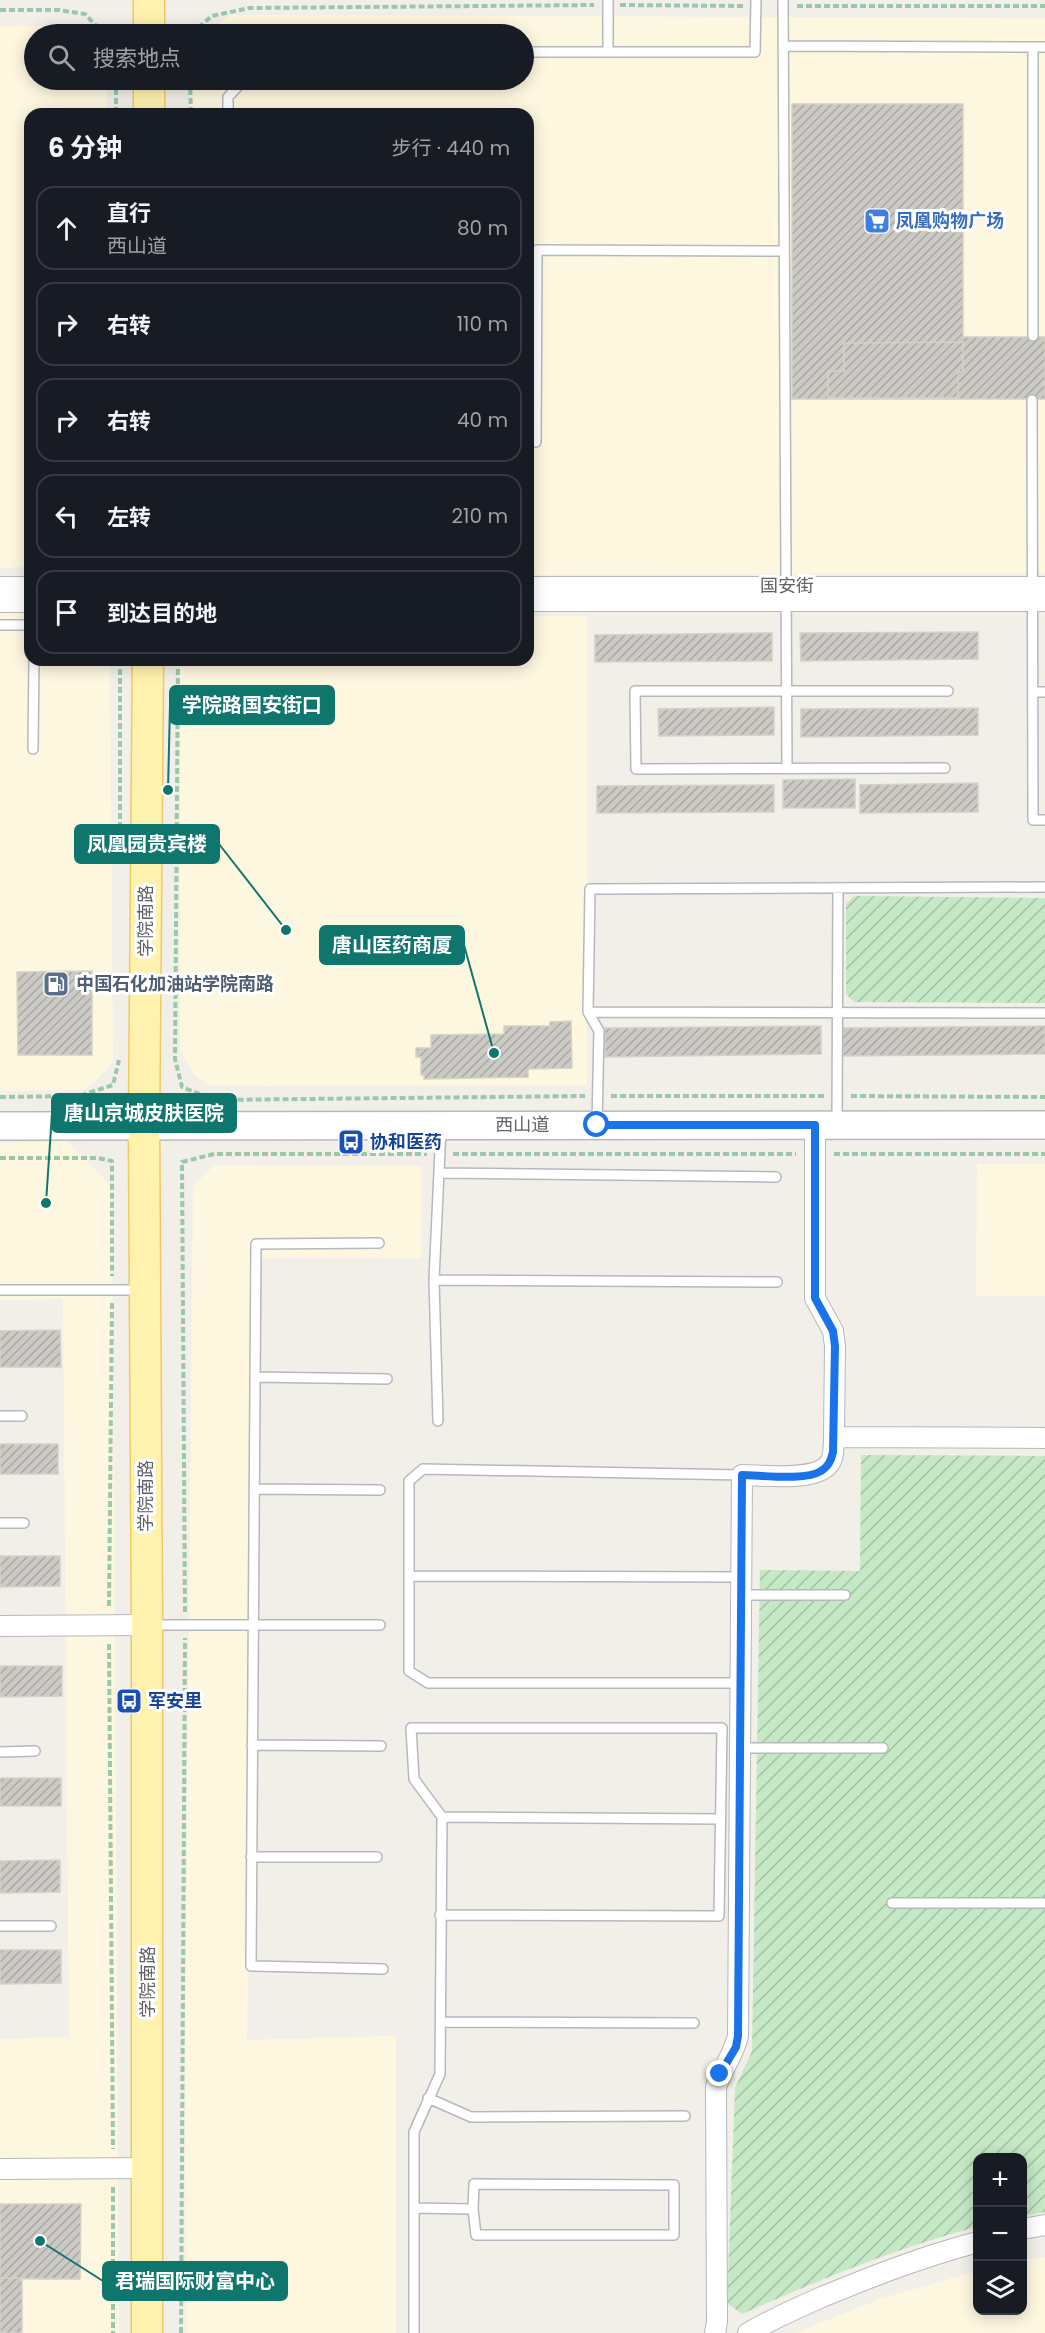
<!DOCTYPE html>
<html lang="zh">
<meta charset="utf-8">
<style>
body{margin:0;font-family:Poppins,"Noto Sans SC",sans-serif;background:#242831;color:#f1f3f6}
.controls{position:absolute;right:18px;bottom:18px;display:grid;overflow:hidden;border-radius:12px;box-shadow:0 3px 15px #0003}
.controls button{width:54px;height:54px;display:grid;place-items:center;padding:0;border:0;border-bottom:2px solid #363941;background:#171b24;color:#f1f3f6;font:30px sans-serif}
.stop{position:absolute;width:18px;height:18px;margin:-14px;border:4px solid #1a73e8;border-radius:50%;background:#fff}
.stop.end{background:#1a73e8;border-color:#fff;box-shadow:0 2px 6px #0008}
.list{margin:0;padding:0;list-style:none}
h2{display:flex;justify-content:space-between;align-items:center;height:78px;margin:0;padding:0 24px;font-size:26px}
h2 small{font-size:20px;font-weight:400;color:#9ea1a6}
.list li{display:grid;grid-template-columns:39px 1fr auto;gap:18px;align-items:center;box-sizing:border-box;height:84px;margin:0 12px 12px;padding:0 12px;border:2px solid #363941;border-radius:18px}
.list b{display:block;font-size:22px;white-space:nowrap}
.list p{margin:0;font-size:20px;white-space:nowrap;color:#9ea1a6}
.list em{font-size:20px;font-style:normal;color:#9ea1a6}
.icon{flex:none;width:33px;height:33px;fill:none;stroke:currentColor;stroke-width:2;stroke-linecap:round;stroke-linejoin:round}
.map{position:relative;flex:none;width:1045px;height:2333px;overflow:hidden}
.search{position:absolute;background:#171b24;box-shadow:0 3px 15px #0003;left:24px;top:24px;width:510px;height:66px;display:flex;align-items:center;gap:15px;box-sizing:border-box;padding:0 21px;border-radius:33px;color:#9ea1a6;font-size:22px}
.panel{position:absolute;background:#171b24;box-shadow:0 3px 15px #0003;left:24px;top:108px;width:510px;height:558px;border-radius:18px}
.map>svg:first-child{display:block}
.commercial{fill:#fef7e0;fill-rule:evenodd}
.garden{fill:url(#garden-furrows)}
.building{fill:url(#building-hatch);stroke:#d6d1c6;stroke-width:1.5}
.lines{fill:none;stroke-linecap:round;stroke-linejoin:round}
.lane-casing{stroke:#b5b8bc;stroke-width:12}
.street-casing{stroke:#b5b8bc;stroke-width:22}
.secondary-casing{stroke:#b6babf;stroke-width:30}
.primary-casing{stroke:#f2c960;stroke-width:33}
.path{stroke:#9cc7a9;stroke-width:4;stroke-dasharray:6 3;stroke-linecap:butt}
.lane{stroke:#fff;stroke-width:9}
.street{stroke:#fff;stroke-width:20}
.secondary{stroke:#fff;stroke-width:27}
.primary{stroke:#fff2af;stroke-width:30}
.route{stroke:#1a73e8;stroke-width:8}
.labels{text-anchor:middle;stroke-width:6;stroke-linejoin:round;paint-order:stroke}
.shop-label{font-size:18px;font-weight:bold;fill:#366cbe;stroke:#fff;text-anchor:start}
.street-label{font-size:18px;fill:#5f6368;stroke:#fff}
.service-label{font-size:18px;font-weight:bold;fill:#4e5e75;stroke:#fff;text-anchor:start}
.transit-label{font-size:18px;font-weight:bold;fill:#164399;stroke:#fff;text-anchor:start}
.leader{fill:none;stroke:#0f766e;stroke-width:2}
.callout-dot{fill:#0f766e;stroke:#fff;stroke-width:2}
.callout{fill:#0f766e;stroke:#0f766e;stroke-width:2}
.callout-label{font-size:20px;text-anchor:middle;font-weight:bold;fill:#fff}
</style>
<div class="map">
<svg width="1045" height="2333" viewBox="0 0 1045 2333">
<defs>
<pattern id="garden-furrows" width="10" height="10" patternUnits="userSpaceOnUse" patternTransform="scale(1.5)"><rect width="10" height="10" fill="#c5e8c5"/><path d="M-1 1l2-2M0 10L10 0M9 11l2-2" fill="none" stroke="#a3c0a4"/></pattern>
<pattern id="building-hatch" width="6" height="6" patternUnits="userSpaceOnUse" patternTransform="scale(1.5)"><rect width="6" height="6" fill="#cccac5"/><path d="M-1 1l2-2M0 6l6-6M5 7l2-2" fill="none" stroke="#a9a8a4"/></pattern>
</defs>
<rect width="100%" height="100%" fill="#f1efe8"/>
<path class="commercial" d="M 229,15 L 1045,18 L 1045,573 L 528,575 L 528,114 L 189,114 L 190,80 L 524,80 L 524,34 L 209,34 ZM 770,134 L 770,424 L 769,261 Z
M 0,26 L 74,26 L 82,34 L 34,34 L 34,80 L 107,80 L 107,114 L 30,114 L 30,567 L 0,568 Z
M 0,609 L 30,609 L 30,660 L 110,660 L 113,1060 L 101,1076 L 84,1090 L 0,1091 Z
M 528,616 L 587,616 L 587,1085 L 211,1086 L 195,1076 L 180,1050 L 180,660 L 528,660 Z
M 67,1141 L 112,1187 L 119,2333 L 0,2333 L 0,2039 L 69,2037 L 63,1299 L 0,1300 L 0,1143 Z
M 977,1164 L 1045,1164 L 1045,1296 L 976,1296 Z
M 214,1165 L 422,1166 L 421,1258 L 257,1258 L 247,2040 L 396,2036 L 396,2333 L 186,2333 L 185,2040 L 193,1186 Z
M 1045,2257 L 1045,2333 L 795,2333 L 880,2299 L 977,2271 L 978,2310 L 1022,2310 L 1023,2260 Z"/>
<path class="garden" d="M 854,896 L 1045,898 L 1045,1003 L 854,1002 L 846,994 L 846,904 Z
M 861,1455 L 1045,1456 L 1045,2212 L 1023,2216 L 1022,2158 L 978,2158 L 977,2227 C 896,2248 819,2280 742,2314 L 727,2303 L 735,2088 L 752,2051 L 760,1570 L 860,1571 Z"/>
<path class="building" d="M 792,104 L 963,104 L 963,337 L 1045,337 L 1045,399 L 792,399 Z
M 963,342 L 963,372 L 958,372 L 958,398 L 828,398 L 828,371 L 844,371 L 844,343 Z
M 978,632 L 978,659 L 801,661 L 800,633 Z
M 772,633 L 772,661 L 595,662 L 595,635 Z
M 774,707 L 774,735 L 659,736 L 658,709 Z
M 978,708 L 978,735 L 801,737 L 801,709 Z
M 855,779 L 855,808 L 783,808 L 783,780 Z
M 978,783 L 978,812 L 860,813 L 860,785 Z
M 774,785 L 774,812 L 597,813 L 597,786 Z
M 92,971 L 92,1055 L 18,1055 L 17,972 Z
M 571,1021 L 572,1068 L 528,1069 L 528,1077 L 424,1079 L 424,1075 L 421,1075 L 421,1057 L 416,1057 L 416,1048 L 431,1048 L 431,1035 L 504,1034 L 504,1026 L 550,1026 L 550,1022 Z
M 821,1026 L 821,1054 L 605,1057 L 605,1028 Z
M 1045,1026 L 1045,1054 L 843,1056 L 842,1028 Z
M 60,1330 L 61,1367 L 0,1367 L 0,1331 Z
M 0,1444 L 58,1444 L 58,1474 L 0,1474 Z
M 0,1556 L 60,1556 L 60,1586 L 0,1587 Z
M 0,1666 L 62,1666 L 62,1696 L 0,1697 Z
M 0,1778 L 61,1778 L 61,1806 L 0,1806 Z
M 60,1860 L 60,1892 L 0,1893 L 0,1861 Z
M 0,1950 L 61,1950 L 61,1983 L 0,1984 Z
M 0,2204 L 81,2204 L 80,2279 L 22,2279 L 22,2333 L 0,2333 Z
M 0,2204 L 81,2204 L 80,2279 L 0,2278 Z"/>
<g class="lines">
<g class="lane-casing">
<path id="lane" d="M 608,0 L 608,52
M 783,0 L 787,768
M 783,46 L 1045,47
M 524,52 L 755,52 L 756,0
M 228,114 L 228,97 L 244,80
M 1033,336 L 1033,47
M 1032,400 L 1033,820 L 1045,820
M 528,442 L 536,442 L 537,250 L 784,251
M 0,625 L 30,625
M 1033,692 L 1045,692
M 33,749 L 34,660
M 945,768 L 636,769 L 635,691 L 948,691
M 588,1012 L 1045,1013
M 837,1123 L 838,888
M 597,1124 L 599,1031 L 588,1012 L 590,889 L 1045,887
M 439,1173 L 776,1177
M 379,1243 L 256,1244 L 251,1966 L 383,1969
M 434,1280 L 777,1282
M 0,1290 L 142,1290
M 255,1377 L 387,1379
M 0,1416 L 22,1416
M 438,1421 L 434,1280 L 441,1128
M 254,1489 L 380,1490
M 0,1523 L 24,1523
M 409,1576 L 741,1577
M 741,1595 L 845,1595
M 150,1625 L 380,1625
M 740,1683 L 428,1683 L 409,1671 L 409,1481 L 423,1469 L 742,1475
M 252,1745 L 381,1746
M 741,1748 L 883,1748
M 0,1752 L 35,1751
M 442,1817 L 720,1819
M 251,1857 L 377,1857
M 892,1903 L 1045,1903
M 0,1926 L 51,1926
M 441,2022 L 694,2023
M 428,2098 L 471,2117 L 685,2116
M 414,2208 L 473,2209 L 476,2235 L 674,2235 L 674,2185 L 474,2184 L 473,2209
M 414,2333 L 414,2132 L 440,2074 L 442,1817 L 414,1779 L 411,1728 L 722,1728 L 719,1916 L 440,1915"/>
</g>
<g class="street-casing">
<path id="street" d="M 0,587 L 30,587
M 528,587 L 1045,587
M 528,601 L 1045,601
M 0,602 L 30,602
M 815,1125 L 815,1298 L 833,1331 L 835,1346 L 834,1437 L 1045,1438
M 0,1626 L 147,1625
M 0,2169 L 148,2168
M 1022,2229 L 1045,2225
M 715,2333 L 717,2322 L 716,2087 C 722,2069 734,2054 738,2036 L 742,1475 C 763,1475 820,1483 831,1461 C 834,1454 834,1445 834,1437
M 748,2333 C 772,2319 797,2308 822,2297 C 873,2276 924,2256 978,2242"/>
</g>
<g class="secondary-casing">
<path id="secondary" d="M 0,1126 L 1045,1125"/>
</g>
<g class="primary-casing">
<path id="primary" d="M 149,0 L 149,34
M 149,80 L 149,114
M 147,2333 L 147,1625 L 144,1125 L 148,660"/>
</g>
<path class="path" d="M 620,5 L 744,6
M 797,6 L 1045,6
M 0,10 L 58,10 L 85,14 L 104,34
M 193,34 L 194,31 L 212,16 L 249,8 L 594,5
M 116,80 L 116,114
M 190,80 L 191,114
M 120,660 L 120,845
M 178,660 L 175,1059 L 182,1087 L 214,1100 L 585,1096
M 611,1096 L 825,1096
M 851,1096 L 1045,1097
M 0,1097 L 79,1096 L 113,1085 L 119,1060
M 453,1154 L 796,1154
M 834,1154 L 1045,1154
M 0,1158 L 98,1158 L 112,1161 L 112,1276
M 109,1606 L 112,1302
M 185,1612 L 182,1162 L 214,1154 L 427,1154
M 109,1644 L 113,2149
M 113,2187 L 113,2333
M 181,2333 L 185,1638"/>
<use href="#lane" class="lane"/>
<use href="#street" class="street"/>
<use href="#secondary" class="secondary"/>
<use href="#primary" class="primary"/>
</g>
<g class="lines">
<path class="route" d="M 597,1125 L 815,1125 L 815,1298 L 833,1331 L 835,1346 L 833,1452 C 831,1460 829,1466 821,1471 C 806,1481 760,1475 742,1475 L 738,2036 L 736,2047 L 720,2074"/>
</g>
<defs>
<g id="supermarket-square" transform="scale(1.35)"><rect x="-9" y="-9" width="18" height="18" rx="4" fill="#3f7fe0" stroke="#fff"/><path d="M-6-5.5h2.5l.6 2H6L4.5 2H-2.5L-4.4-4H-6ZM-1.5 3.2a1.3 1.3 0 1 0 .1 0ZM3 3.2a1.3 1.3 0 1 0 .1 0Z" fill="#fff"/></g>
<g id="fuel-square" transform="scale(1.35)"><rect x="-9" y="-9" width="18" height="18" rx="4" fill="#5c6f8a" stroke="#fff"/><path d="M-5.5-6h7V0h2V4h1.3V-2.5L3-4.5l.8-.8L6-3V5H2.5V1h-1V6h-7ZM-4.2-4.7v3.2H.2V-4.7Z" fill="#fff"/></g>
<g id="bus-square" transform="scale(1.35)"><rect x="-9" y="-9" width="18" height="18" rx="4" fill="#1a4fb4" stroke="#fff"/><path d="M-5-6H5V4H4V6H2V4H-2V6H-4V4H-5ZM-3.5-4V0h7V-4ZM-3.5 1.2v1.5H-2V1.2ZM2 1.2v1.5H3.5V1.2Z" fill="#fff"/></g>
</defs>
<g fill-rule="evenodd">
<use href="#supermarket-square" x="877" y="221"/>
<use href="#fuel-square" x="56" y="984"/>
<use href="#bus-square" x="351" y="1142"/>
<use href="#bus-square" x="129" y="1701"/>
</g>
<g class="labels">
<g class="shop-label">
<text x="896" y="227">凤凰购物广场</text>
</g>
<g class="street-label">
<text x="787" y="592">国安街</text>
<text transform="translate(146 921) rotate(-90)" y="6">学院南路</text>
<text x="522" y="1131">西山道</text>
<text transform="translate(146 1496) rotate(-90)" y="6">学院南路</text>
<text transform="translate(148 1982) rotate(-90)" y="6">学院南路</text>
</g>
<g class="service-label">
<text x="76" y="990">中国石化加油站学院南路</text>
</g>
<g class="transit-label">
<text x="370" y="1148">协和医药</text>
<text x="148" y="1707">军安里</text>
</g>
</g>
<path class="leader" d="M168 790L170 705M286 930L219 844M494 1053L464 945M46 1203L52 1113M40 2241L103 2281"/>
<g class="callout-dot">
<circle cx="168" cy="790" r="6"/>
<circle cx="286" cy="930" r="6"/>
<circle cx="494" cy="1053" r="6"/>
<circle cx="46" cy="1203" r="6"/>
<circle cx="40" cy="2241" r="6"/>
</g>
<g class="callout">
<rect x="170" y="686" width="164" height="38" rx="6"/>
<rect x="75" y="825" width="144" height="38" rx="6"/>
<rect x="320" y="926" width="144" height="38" rx="6"/>
<rect x="52" y="1094" width="184" height="38" rx="6"/>
<rect x="103" y="2262" width="184" height="38" rx="6"/>
</g>
<g class="callout-label">
<text x="252" y="712">学院路国安街口</text>
<text x="147" y="851">凤凰园贵宾楼</text>
<text x="392" y="952">唐山医药商厦</text>
<text x="144" y="1120">唐山京城皮肤医院</text>
<text x="195" y="2288">君瑞国际财富中心</text>
</g>
</svg>
<div class="controls">
<button>+</button>
<button>−</button>
<button><svg class="icon" aria-label="layers" viewBox="0 0 24 24"><path d="M12 4l9 5-9 5-9-5zM3 14l9 5 9-5"/></svg></button>
</div>
<div class="stop" style="left:597px;top:1125px"></div>
<div class="stop end" style="left:720px;top:2074px"></div>
<div class="search"><svg class="icon" aria-label="search" viewBox="0 0 24 24"><circle cx="10" cy="10" r="6"/><path d="M15 15l6 6"/></svg>搜索地点</div>
<section class="panel">
<h2>6 分钟<small>步行 · 440 m</small></h2>
<ul class="list">
<li><svg class="icon" aria-label="ahead" viewBox="0 0 24 24"><path d="M12 20V5M6 11l6-6 6 6"/></svg><div><b>直行</b><p>西山道</p></div><em>80 m</em></li>
<li><svg class="icon" aria-label="right" viewBox="0 0 24 24"><path d="M7 20v-9h11M14 6l5 5-5 5"/></svg><div><b>右转</b></div><em>110 m</em></li>
<li><svg class="icon" aria-label="right" viewBox="0 0 24 24"><path d="M7 20v-9h11M14 6l5 5-5 5"/></svg><div><b>右转</b></div><em>40 m</em></li>
<li><svg class="icon" aria-label="left" viewBox="0 0 24 24"><path d="M17 20v-9H6M10 6l-5 5 5 5"/></svg><div><b>左转</b></div><em>210 m</em></li>
<li><svg class="icon" aria-label="arrive" viewBox="0 0 24 24"><path d="M6 21V4h12l-3 4 3 4H6"/></svg><div><b>到达目的地</b></div></li>
</ul>
</section>
</div>
